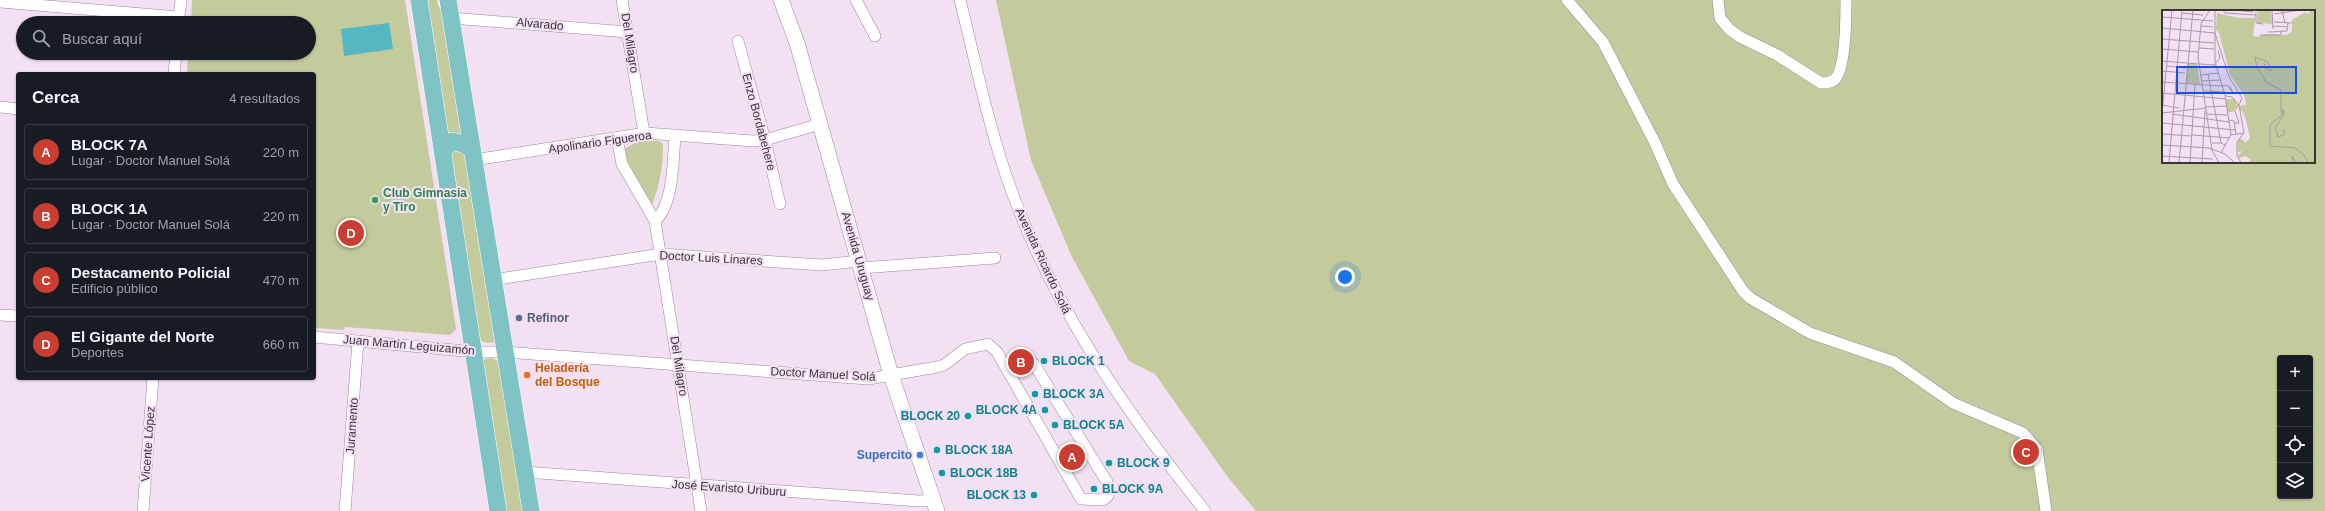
<!DOCTYPE html>
<html lang="es">
<meta charset="utf-8">
<style>
body{margin:0;font-family:Arial,sans-serif;background:#242831;color:#f1f3f6}
.controls{position:absolute;right:12px;bottom:12px;display:grid;overflow:hidden;border-radius:4px;box-shadow:0 1px 3px #0004}
.controls button{width:36px;height:36px;display:grid;place-items:center;padding:0;border:0;border-bottom:1px solid #363941;background:#171b24;color:#f1f3f6;font:20px sans-serif}
.you{position:absolute;left:1345px;top:277px;width:14px;height:14px;margin:-10px;border:3px solid #fff;border-radius:50%;background:#1a73e8;box-shadow:0 0 0 6px #1a73e833}
.badge{display:grid;place-items:center;width:26px;height:26px;border-radius:50%;background:#ca3d30;color:#fff;font-size:13px;font-weight:700}
.pin{position:absolute;translate:-50% -50%;border:2px solid #fff;box-shadow:0 1px 4px #0006}
.list{margin:0;padding:0;list-style:none}
h2{display:flex;justify-content:space-between;align-items:center;height:52px;margin:0;padding:0 16px;font-size:17px}
h2 small{font-size:13px;font-weight:400;color:#9ea1a6}
.list li{display:grid;grid-template-columns:26px 1fr auto;gap:12px;align-items:center;box-sizing:border-box;height:56px;margin:0 8px 8px;padding:0 8px;border:1px solid #363941;border-radius:4px}
.list b{display:block;font-size:15px;white-space:nowrap}
.list p{margin:0;font-size:13px;white-space:nowrap;color:#9ea1a6}
.list em{font-size:13px;font-style:normal;color:#9ea1a6}
.icon{flex:none;width:22px;height:22px;fill:none;stroke:currentColor;stroke-width:2;stroke-linecap:round;stroke-linejoin:round}
.map{position:relative;flex:none;width:2325px;height:511px;overflow:hidden}
.search{position:absolute;background:#171b24;box-shadow:0 1px 3px #0004;left:16px;top:16px;width:300px;height:44px;display:flex;align-items:center;gap:10px;box-sizing:border-box;padding:0 14px;border-radius:22px;color:#9ea1a6;font-size:15px}
.panel{position:absolute;background:#171b24;box-shadow:0 1px 3px #0004;left:16px;top:72px;width:300px;height:308px;border-radius:4px}
.map>svg:first-child{display:block}
.green{fill:#c3ca9c;fill-rule:evenodd}
.water{fill:#54b7c2}
.lines{fill:none;stroke-linecap:round;stroke-linejoin:round}
.street-casing{stroke:#989;stroke-width:12}
.secondary-casing{stroke:#989;stroke-width:16}
.primary-casing{stroke:#fff;stroke-width:18}
.street{stroke:#fff;stroke-width:11}
.secondary{stroke:#fff;stroke-width:15}
.primary{stroke:#7fc3c5;stroke-width:17}
.leisure-dot{fill:#2e9e5b;stroke:#f3e0f2;stroke-width:1.5}
.service-dot{fill:#5c6f8a;stroke:#f3e0f2;stroke-width:1.5}
.culture-dot{fill:#0f9aa8;stroke:#f3e0f2;stroke-width:1.5}
.food-dot{fill:#e8710a;stroke:#f3e0f2;stroke-width:1.5}
.shop-dot{fill:#3f7fe0;stroke:#f3e0f2;stroke-width:1.5}
.labels{text-anchor:middle;stroke-width:4;stroke-linejoin:round;paint-order:stroke}
.street-label{font-size:12px;fill:#3b333a;stroke:#f3e0f2}
.leisure-label{font-size:12px;font-weight:bold;fill:#27864d;stroke:#f3e0f2;text-anchor:start}
.service-label{font-size:12px;font-weight:bold;fill:#4e5e75;stroke:#f3e0f2;text-anchor:start}
.culture-label{font-size:12px;font-weight:bold;fill:#0d838f;stroke:#f3e0f2;text-anchor:start}
.food-label{font-size:12px;font-weight:bold;fill:#c56008;stroke:#f3e0f2;text-anchor:start}
.shop-label{font-size:12px;font-weight:bold;fill:#366cbe;stroke:#f3e0f2;text-anchor:end}
.inset-road{fill:none;stroke:#a99ba8;stroke-width:1}
.view{fill:#1d4ed8;fill-opacity:0.15;stroke:#1d4ed8;stroke-width:2}
.inset-edge{fill:none;stroke:#3b333a;stroke-width:2}
</style>
<div class="map">
<svg width="2325" height="511" viewBox="0 0 2325 511">
<rect width="100%" height="100%" fill="#f3e0f2"/>
<path class="green" d="M 192,0 L 405,0 L 456,329 L 450,335 L 345,327 L 344,330 L 314,328 L 314,74 L 187,74 L 188,53 L 309,53 L 309,23 L 191,23 Z
M 425,0 L 437,0 L 438,6 L 445,11 L 466,141 L 448,141 Z
M 996,0 L 2325,0 L 2325,511 L 1256,511 L 1227,476 L 1155,374 L 1129,361 L 1071,255 L 1031,160 ZM 2163,11 L 2314,11 L 2314,162 L 2163,162 ZM 2280,358 L 2310,358 L 2310,496 L 2280,496 Z
M 641,140 L 659,141 L 663,144 C 663,166 660,184 652,205 L 625,161 L 624,149 Z
M 451,148 L 466,150 L 496,334 L 494,342 L 488,343 L 481,341 L 478,334 L 448,155 Z
M 492,358 L 498,361 L 524,511 L 504,511 L 482,362 L 485,359 Z"/>
<path class="water" d="M 389,23 L 393,49 L 344,56 L 341,29 Z"/>
<g class="lines">
<g class="street-casing">
<path id="street" d="M 622,0 L 644,133
M 856,0 L 875,36
M 960,0 C 976,64 989,130 1012,192 C 1055,310 1127,413 1205,511
M 1567,0 L 1603,42 L 1655,143 L 1673,184 L 1743,291 L 1750,298 L 1810,333 L 1894,362 L 1953,403 L 2023,433 L 2037,449 L 2046,511
M 1718,0 L 1720,18 L 1729,29 L 1740,37 L 1777,55 L 1821,83 C 1826,83 1831,83 1835,79 C 1846,68 1846,16 1846,0
M 0,2 L 179,17
M 451,18 L 628,32
M 178,23 L 181,0
M 738,41 L 765,140 L 780,204
M 174,74 L 176,53
M 0,107 L 18,109
M 617,138 L 622,164 L 655,221 L 701,511
M 474,160 L 646,133 L 753,141 L 765,140 L 820,124
M 655,221 C 674,204 673,159 675,135
M 861,268 L 995,258
M 492,280 L 661,254 L 822,265 L 859,261
M 0,315 L 18,316
M 314,337 L 475,352 L 504,352 L 868,379 L 937,367 L 944,365 L 965,349 L 988,344 L 997,352 L 1081,499 L 1103,500 L 1108,496 L 1107,482 L 1034,364
M 525,472 L 919,501 L 933,500
M 143,511 L 153,378
M 345,511 L 358,341"/>
</g>
<g class="secondary-casing">
<path id="secondary" d="M 781,0 L 797,43 L 891,375 L 937,511"/>
</g>
<g class="primary-casing">
<path id="primary" d="M 419,0 L 498,511
M 448,0 L 531,511
M 443,151 L 452,141 L 463,144 L 472,149"/>
</g>
<use href="#street" class="street"/>
<use href="#secondary" class="secondary"/>
<use href="#primary" class="primary"/>
</g>
<circle class="leisure-dot" cx="375" cy="200" r="4"/>
<circle class="service-dot" cx="519" cy="318" r="4"/>
<g class="culture-dot">
<circle cx="1044" cy="361" r="4"/>
<circle cx="1035" cy="394" r="4"/>
<circle cx="1045" cy="410" r="4"/>
<circle cx="968" cy="416" r="4"/>
<circle cx="1055" cy="425" r="4"/>
<circle cx="937" cy="450" r="4"/>
<circle cx="1109" cy="463" r="4"/>
<circle cx="942" cy="473" r="4"/>
<circle cx="1094" cy="489" r="4"/>
<circle cx="1034" cy="495" r="4"/>
</g>
<circle class="food-dot" cx="527" cy="375" r="4"/>
<circle class="shop-dot" cx="920" cy="455" r="4"/>
<g class="labels">
<g class="street-label">
<text transform="translate(540 24) rotate(5)" y="4">Alvarado</text>
<text transform="translate(630 43) rotate(81)" y="4">Del Milagro</text>
<text transform="translate(759 122) rotate(75)" y="4">Enzo Bordabehere</text>
<text transform="translate(600 142) rotate(-8)" y="4">Apolinario Figueroa</text>
<text transform="translate(858 256) rotate(74)" y="4">Avenida Uruguay</text>
<text transform="translate(711 258) rotate(3)" y="4">Doctor Luis Linares</text>
<text transform="translate(1043 261) rotate(65)" y="4">Avenida Ricardo Solá</text>
<text transform="translate(409 345) rotate(5)" y="4">Juan Martín Leguizamón</text>
<text transform="translate(679 366) rotate(81)" y="4">Del Milagro</text>
<text transform="translate(823 374) rotate(3)" y="4">Doctor Manuel Solá</text>
<text transform="translate(352 426) rotate(-86)" y="4">Juramento</text>
<text transform="translate(148 444) rotate(-86)" y="4">Vicente López</text>
<text transform="translate(729 488) rotate(4)" y="4">José Evaristo Uriburu</text>
</g>
<g class="leisure-label">
<text x="383" y="197">Club Gimnasia<tspan x="383" dy="14">y Tiro</tspan></text>
</g>
<g class="service-label">
<text x="527" y="322">Refinor</text>
</g>
<g class="culture-label">
<text x="1052" y="365">BLOCK 1</text>
<text x="1043" y="398">BLOCK 3A</text>
<text x="1037" y="414" text-anchor="end">BLOCK 4A</text>
<text x="960" y="420" text-anchor="end">BLOCK 20</text>
<text x="1063" y="429">BLOCK 5A</text>
<text x="945" y="454">BLOCK 18A</text>
<text x="1117" y="467">BLOCK 9</text>
<text x="950" y="477">BLOCK 18B</text>
<text x="1102" y="493">BLOCK 9A</text>
<text x="1026" y="499" text-anchor="end">BLOCK 13</text>
</g>
<g class="food-label">
<text x="535" y="372">Heladería<tspan x="535" dy="14">del Bosque</tspan></text>
</g>
<g class="shop-label">
<text x="912" y="459">Supercito</text>
</g>
</g>
<g transform="translate(2162 10)">
<rect width="153" height="153" fill="#f3e0f2"/>
<path d="M 109,0 L 110,14 L 95,13 L 96,1 ZM 149,0 L 153,0 L 153,153 L 88,153 L 88,149 L 83,146 L 77,148 L 76,146 L 80,141 L 76,142 L 76,130 L 80,129 L 83,133 L 88,128 L 84,110 L 80,100 L 77,101 L 77,96 L 84,95 L 83,87 L 68,65 L 57,23 L 54,20 L 55,3 L 76,8 L 93,8 L 91,26 L 95,27 L 103,24 L 125,25 L 130,21 L 130,10 L 143,2 L 146,4 ZM 25,54 L 35,54 L 38,74 L 24,73 ZM 64,89 L 72,89 L 77,96 L 73,101 L 65,103 Z" fill="#c3ca9c"/>
<path class="inset-road" d="M 48,0 L 39,14 L 36,47 L 50,140 L 57,153M 53,0 L 53,52 L 63,85 L 69,124 L 59,143M 61,0 L 63,3 L 94,5M 72,0 L 91,2M 110,0 L 111,19M 120,0 L 123,13M 94,2 L 94,13 L 101,14M 20,3 L 41,5M 112,4 L 138,0M 0,7 L 51,11M 112,12 L 130,13M 39,16 L 51,17M 111,16 L 125,17M 0,18 L 53,23 L 67,67 L 80,88 L 77,95M 106,22 L 125,21 L 126,13M 98,25 L 118,25 L 120,20M 0,29 L 52,33M 37,38 L 52,39M 0,39 L 36,42M 0,51 L 37,54M 54,53 L 58,48 L 56,41M 37,54 L 54,55M 104,55 L 102,53 L 103,58 L 109,61 L 106,52 L 93,47 L 95,57 L 104,72 L 119,80 L 119,103M 5,56 L 24,58M 0,61 L 23,63M 46,64 L 59,133M 39,65 L 57,63M 40,71 L 59,70M 0,72 L 59,76 L 65,75 L 71,83 L 68,76M 42,81 L 63,82M 0,83 L 64,89M 64,86 L 70,87 L 77,95M 0,95 L 17,98M 77,95 L 82,123M 44,97 L 64,96M 0,103 L 10,0M 0,103 L 44,98M 10,104 L 67,112M 45,104 L 65,105M 67,110 L 72,111 L 74,124M 0,113 L 73,120M 72,113 L 77,113 L 73,101M 122,119 L 122,125 L 116,127 L 113,118 L 122,105 L 121,99 L 120,105 L 108,115 L 108,136 L 133,138 L 142,145 L 146,153M 0,124 L 30,126M 30,125 L 68,128M 69,125 L 82,123M 50,133 L 59,133 L 63,135M 0,135 L 47,138 L 63,144 L 73,153M 0,146 L 51,149M 7,153 L 20,0M 17,153 L 31,0M 28,153 L 33,74M 40,153 L 43,101M 79,153 L 75,145 L 75,132 L 82,123M 131,153 L 130,146 L 135,153"/>
<path class="view" d="M 15,57 L 134,57 L 134,83 L 15,83 Z"/>
<rect width="153" height="153" class="inset-edge"/>
</g>
</svg>
<div class="controls">
<button>+</button>
<button>−</button>
<button><svg class="icon" aria-label="locate" viewBox="0 0 24 24"><circle cx="12" cy="12" r="6"/><path d="M12 2v4M12 18v4M2 12h4M18 12h4"/></svg></button>
<button><svg class="icon" aria-label="layers" viewBox="0 0 24 24"><path d="M12 4l9 5-9 5-9-5zM3 14l9 5 9-5"/></svg></button>
</div>
<div class="you"></div>
<div class="pin badge" style="left:1072px;top:457px">A</div>
<div class="pin badge" style="left:1021px;top:362px">B</div>
<div class="pin badge" style="left:2026px;top:452px">C</div>
<div class="pin badge" style="left:351px;top:233px">D</div>
<div class="search"><svg class="icon" aria-label="search" viewBox="0 0 24 24"><circle cx="10" cy="10" r="6"/><path d="M15 15l6 6"/></svg>Buscar aquí</div>
<section class="panel">
<h2>Cerca<small>4 resultados</small></h2>
<ul class="list">
<li><span class="badge">A</span><div><b>BLOCK 7A</b><p>Lugar · Doctor Manuel Solá</p></div><em>220 m</em></li>
<li><span class="badge">B</span><div><b>BLOCK 1A</b><p>Lugar · Doctor Manuel Solá</p></div><em>220 m</em></li>
<li><span class="badge">C</span><div><b>Destacamento Policial</b><p>Edificio público</p></div><em>470 m</em></li>
<li><span class="badge">D</span><div><b>El Gigante del Norte</b><p>Deportes</p></div><em>660 m</em></li>
</ul>
</section>
</div>
